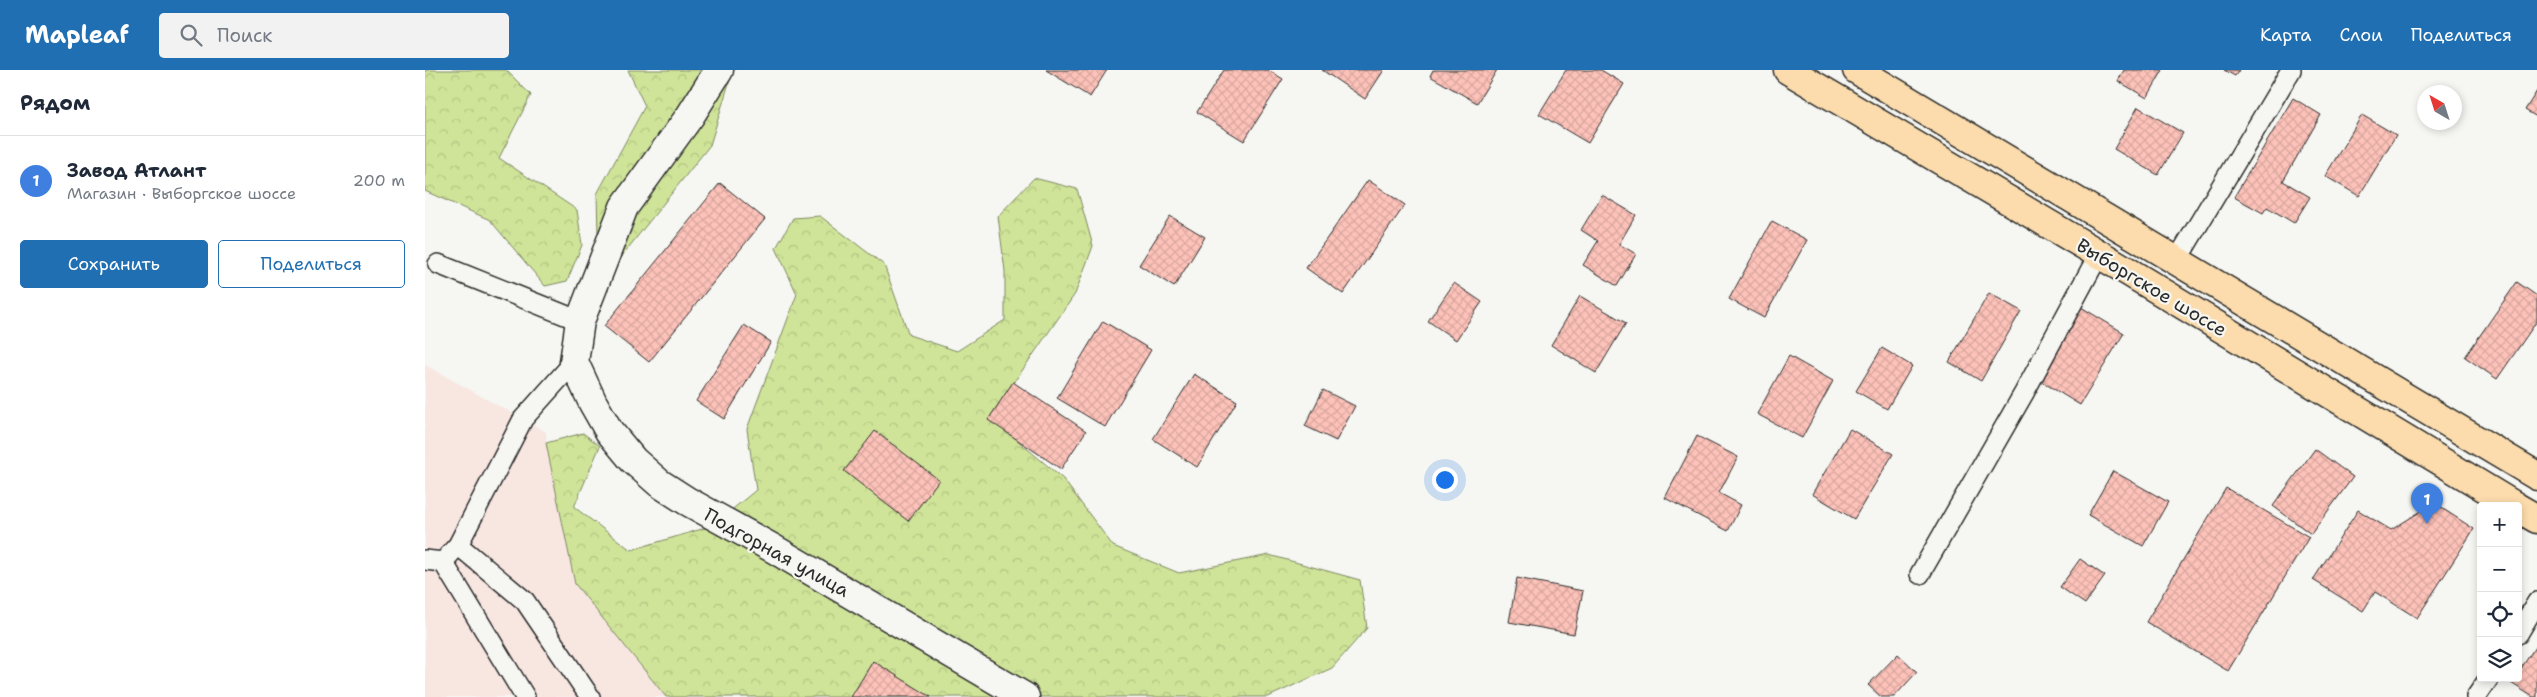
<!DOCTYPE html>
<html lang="ru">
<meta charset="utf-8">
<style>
body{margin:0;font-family:"Shantell Sans",sans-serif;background:#f2f2f3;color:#1f2937}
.controls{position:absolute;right:15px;bottom:15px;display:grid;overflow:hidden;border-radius:5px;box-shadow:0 2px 8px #0003}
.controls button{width:45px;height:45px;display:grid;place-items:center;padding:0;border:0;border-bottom:1px solid #e0e1e3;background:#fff;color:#1f2937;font:25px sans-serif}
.compass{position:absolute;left:1992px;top:15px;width:45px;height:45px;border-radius:50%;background:#fff;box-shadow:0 2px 8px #0003;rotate:321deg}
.you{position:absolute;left:1019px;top:409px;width:18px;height:18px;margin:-12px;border:4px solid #fff;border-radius:50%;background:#1a73e8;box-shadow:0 0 0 8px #1a73e833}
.badge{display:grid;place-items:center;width:32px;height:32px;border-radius:50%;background:#1f6fb2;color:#fff;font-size:16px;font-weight:700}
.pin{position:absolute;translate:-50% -41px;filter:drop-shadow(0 1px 2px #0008)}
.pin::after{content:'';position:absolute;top:26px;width:18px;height:15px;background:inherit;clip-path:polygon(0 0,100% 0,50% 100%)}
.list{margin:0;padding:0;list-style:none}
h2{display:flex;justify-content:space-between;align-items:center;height:65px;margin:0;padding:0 20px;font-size:21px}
h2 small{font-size:16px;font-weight:400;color:#747a83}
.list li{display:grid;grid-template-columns:32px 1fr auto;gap:15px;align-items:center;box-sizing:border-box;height:90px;padding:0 20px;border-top:1px solid #e0e1e3}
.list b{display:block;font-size:19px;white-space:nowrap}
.list p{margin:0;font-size:16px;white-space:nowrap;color:#747a83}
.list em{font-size:16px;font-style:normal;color:#747a83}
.actions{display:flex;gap:10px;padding:15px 20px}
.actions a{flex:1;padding:11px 0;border:1px solid #1f6fb2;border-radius:5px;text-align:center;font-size:18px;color:#1f6fb2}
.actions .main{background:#1f6fb2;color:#fff}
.icon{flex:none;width:28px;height:28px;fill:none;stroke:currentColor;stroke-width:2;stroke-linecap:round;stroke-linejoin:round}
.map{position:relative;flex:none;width:2112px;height:627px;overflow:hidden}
header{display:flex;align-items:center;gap:30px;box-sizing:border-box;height:70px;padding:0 25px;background:#1f6fb2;color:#fff}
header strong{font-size:24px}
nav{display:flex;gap:28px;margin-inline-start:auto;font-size:18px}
.search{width:350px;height:45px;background:#f2f2f3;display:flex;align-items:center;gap:12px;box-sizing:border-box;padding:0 18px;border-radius:5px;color:#747a83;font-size:19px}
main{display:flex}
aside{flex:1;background:#fff}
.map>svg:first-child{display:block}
.built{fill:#f8e6e1}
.forest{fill:url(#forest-crowns);stroke:#7d8862}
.building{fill:url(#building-cross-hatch);stroke:#2b2b2b}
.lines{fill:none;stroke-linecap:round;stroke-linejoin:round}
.lane-casing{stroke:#2b2b2b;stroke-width:22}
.street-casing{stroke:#2b2b2b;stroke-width:31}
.primary-casing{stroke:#2b2b2b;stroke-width:31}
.lane{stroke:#f6f6f2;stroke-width:19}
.street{stroke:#f6f6f2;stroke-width:28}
.primary{stroke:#fcdcac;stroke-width:28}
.labels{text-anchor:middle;stroke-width:4.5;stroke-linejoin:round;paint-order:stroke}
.street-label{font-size:19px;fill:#2b2b2b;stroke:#f6f6f2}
</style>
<header>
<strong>Mapleaf</strong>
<div class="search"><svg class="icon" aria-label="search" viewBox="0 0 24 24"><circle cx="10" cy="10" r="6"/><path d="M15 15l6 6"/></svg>Поиск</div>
<nav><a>Карта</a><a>Слои</a><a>Поделиться</a></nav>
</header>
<main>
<aside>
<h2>Рядом<small></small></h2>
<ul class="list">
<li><span class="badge" style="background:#3f7fe0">1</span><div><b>Завод Атлант</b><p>Магазин · Выборгское шоссе</p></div><em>200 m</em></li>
</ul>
<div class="actions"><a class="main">Сохранить</a><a>Поделиться</a></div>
</aside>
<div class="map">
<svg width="2112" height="627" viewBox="0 0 2112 627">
<defs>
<pattern id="forest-crowns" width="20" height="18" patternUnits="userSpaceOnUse" patternTransform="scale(1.25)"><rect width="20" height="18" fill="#cfe498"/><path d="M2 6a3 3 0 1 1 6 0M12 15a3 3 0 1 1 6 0" fill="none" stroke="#b2c483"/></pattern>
<pattern id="building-cross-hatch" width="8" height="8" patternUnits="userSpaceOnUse" patternTransform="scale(1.25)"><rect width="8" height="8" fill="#fdc2b9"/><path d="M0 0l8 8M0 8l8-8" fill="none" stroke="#d9a79f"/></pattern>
</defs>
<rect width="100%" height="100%" fill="#f6f6f2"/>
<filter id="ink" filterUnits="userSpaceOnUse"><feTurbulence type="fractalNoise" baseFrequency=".02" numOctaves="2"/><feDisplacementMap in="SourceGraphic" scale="10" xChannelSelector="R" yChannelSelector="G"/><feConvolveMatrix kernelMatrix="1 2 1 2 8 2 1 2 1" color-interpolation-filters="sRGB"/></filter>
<g filter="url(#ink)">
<path class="built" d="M 0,295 L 121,362 L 121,373 L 150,514 L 241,627 L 0,627 Z"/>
<path class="forest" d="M 0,0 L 81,0 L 106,25 L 74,88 L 152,140 L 157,175 L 142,211 L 120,216 L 65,150 L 0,121 Z
M 203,0 L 308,0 L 285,75 L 196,187 L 173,165 L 172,124 L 220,36 Z
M 609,108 L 652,119 L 668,176 L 650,224 L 565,347 L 638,409 L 688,476 L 754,503 L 844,485 L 935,510 L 942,558 L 907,598 L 843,627 L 241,627 L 150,514 L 121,373 L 158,363 L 175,376 L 149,437 L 206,480 L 287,456 L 331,420 L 322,359 L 372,224 L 351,178 L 368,148 L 395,146 L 459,195 L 484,265 L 532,281 L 580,250 L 580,201 L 573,146 Z"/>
<path class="building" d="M 621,0 L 682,0 L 665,27 Z
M 799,0 L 843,0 L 858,9 L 819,71 L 772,42 Z
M 897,0 L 959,0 L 940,29 Z
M 1008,0 L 1072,0 L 1052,33 L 1005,6 Z
M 1141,0 L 1176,0 L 1199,14 L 1163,73 L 1114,44 Z
M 1699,0 L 1738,0 L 1722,28 L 1693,11 Z
M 1799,0 L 1814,0 L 1810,6 Z
M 2112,21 L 2112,47 L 2100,40 Z
M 1868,28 L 1896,45 L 1858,111 L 1885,127 L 1869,153 L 1842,137 L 1838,143 L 1809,127 Z
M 1713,37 L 1758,63 L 1733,105 L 1689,79 Z
M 1937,45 L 1971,65 L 1934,126 L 1900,106 Z
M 943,110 L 980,135 L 918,224 L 881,198 Z
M 295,113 L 340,149 L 224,292 L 179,256 Z
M 1177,125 L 1211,145 L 1194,174 L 1211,184 L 1192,216 L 1158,195 L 1173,171 L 1156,160 Z
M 745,146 L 780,167 L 749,217 L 714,195 Z
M 1347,151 L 1382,170 L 1339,248 L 1304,229 Z
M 2092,212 L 2112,226 L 2112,251 L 2072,309 L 2040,287 Z
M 1029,213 L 1057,232 L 1031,270 L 1003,251 Z
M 1564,223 L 1596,241 L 1556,311 L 1524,292 Z
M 1155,226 L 1201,253 L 1171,303 L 1126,275 Z
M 1656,237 L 1699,263 L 1655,335 L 1611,308 Z
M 678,251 L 726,280 L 680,357 L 632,328 Z
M 319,255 L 346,272 L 299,349 L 271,331 Z
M 1457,278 L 1487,296 L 1462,339 L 1431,321 Z
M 1364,286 L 1408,311 L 1377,368 L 1332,344 Z
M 769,304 L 812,331 L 772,397 L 728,369 Z
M 588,312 L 661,361 L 636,399 L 563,350 Z
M 898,320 L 930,336 L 911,371 L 880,356 Z
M 1425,359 L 1468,384 L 1429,449 L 1387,424 Z
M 450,361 L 514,410 L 483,451 L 419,401 Z
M 1272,366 L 1313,387 L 1294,423 L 1316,435 L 1303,461 L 1240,428 Z
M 1890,379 L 1928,407 L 1886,464 L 1848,436 Z
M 1688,401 L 1743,432 L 1718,476 L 1663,445 Z
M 1801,418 L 1884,467 L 1803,601 L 1721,552 Z
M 2009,433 L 2049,459 L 1992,548 L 1950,522 L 1938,541 L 1888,510 L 1933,440 L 1966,460 Z
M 1655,489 L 1680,506 L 1660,534 L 1635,517 Z
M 1092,508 L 1158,521 L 1149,564 L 1084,552 Z
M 2112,574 L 2112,627 L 2108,627 L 2086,613 L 2090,608 L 2093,608 L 2093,603 Z
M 1473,584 L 1492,602 L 1469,627 L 1456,627 L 1443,615 Z
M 448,591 L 506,627 L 426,627 Z"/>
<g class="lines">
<g class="lane-casing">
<path id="lane" d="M 1752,190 L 1866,0
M 13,194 L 155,251
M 33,475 L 100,531 L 165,627
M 0,490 L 18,492 L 100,627
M 18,492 L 33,475 L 98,349 L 149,292
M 1495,504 L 1599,323 L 1674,184
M 2093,564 L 2112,532
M 2051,627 L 2064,608"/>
</g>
<g class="street-casing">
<path id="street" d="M 294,0 L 265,46 L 199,137 L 155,251 L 149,292 L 168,333 L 184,361 L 208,390 L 234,413 L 262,431 L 349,479 L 600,627"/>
</g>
<g class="primary-casing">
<path id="primary" d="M 1363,0 L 1674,184 L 2090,436
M 1432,0 L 2112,406
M 2093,438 L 2112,449"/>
</g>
<use href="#lane" class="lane"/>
<use href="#street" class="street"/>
<use href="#primary" class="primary"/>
</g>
</g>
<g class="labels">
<g class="street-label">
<text transform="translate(1727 217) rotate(31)" y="7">Выборгское шоссе</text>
<text transform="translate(352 482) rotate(29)" y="7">Подгорная улица</text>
</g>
</g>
</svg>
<div class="controls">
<button>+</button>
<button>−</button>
<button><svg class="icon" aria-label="locate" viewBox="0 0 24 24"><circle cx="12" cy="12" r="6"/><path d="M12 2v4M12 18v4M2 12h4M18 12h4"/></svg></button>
<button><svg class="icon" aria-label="layers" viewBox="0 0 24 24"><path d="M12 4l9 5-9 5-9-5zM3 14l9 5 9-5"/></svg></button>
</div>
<svg class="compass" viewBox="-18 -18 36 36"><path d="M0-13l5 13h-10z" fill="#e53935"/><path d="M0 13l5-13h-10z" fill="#747a83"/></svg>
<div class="you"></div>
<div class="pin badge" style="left:2002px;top:454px;background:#3f7fe0">1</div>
</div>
</main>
